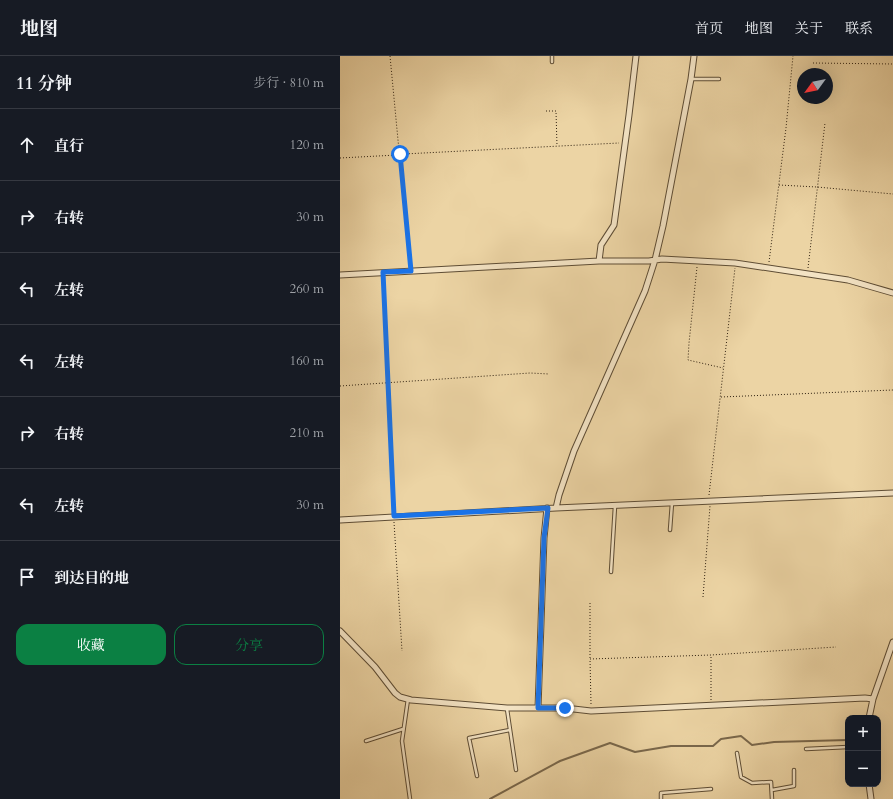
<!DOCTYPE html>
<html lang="zh">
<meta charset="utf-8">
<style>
body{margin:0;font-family:Cardo,"Noto Serif SC",serif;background:#20242c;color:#f1f3f6}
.controls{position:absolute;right:12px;bottom:12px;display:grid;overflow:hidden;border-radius:8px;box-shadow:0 4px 16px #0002}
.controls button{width:36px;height:36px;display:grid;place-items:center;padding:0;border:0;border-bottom:1px solid #363941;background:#171b24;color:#f1f3f6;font:20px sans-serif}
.compass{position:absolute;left:457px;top:12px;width:36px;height:36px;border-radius:50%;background:#171b24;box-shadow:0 4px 16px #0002;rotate:237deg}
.stop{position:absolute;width:12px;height:12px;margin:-9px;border:3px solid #1a73e8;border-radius:50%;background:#fff}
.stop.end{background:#1a73e8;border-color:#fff;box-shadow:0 1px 4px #0008}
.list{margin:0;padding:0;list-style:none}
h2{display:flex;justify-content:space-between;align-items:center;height:52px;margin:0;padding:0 16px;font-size:17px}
h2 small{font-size:13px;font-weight:400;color:#9ea1a6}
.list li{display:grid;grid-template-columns:26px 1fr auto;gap:12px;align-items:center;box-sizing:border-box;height:72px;padding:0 16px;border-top:1px solid #363941}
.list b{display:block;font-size:15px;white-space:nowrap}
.list em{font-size:13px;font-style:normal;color:#9ea1a6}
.actions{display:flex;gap:8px;padding:12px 16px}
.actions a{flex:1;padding:9px 0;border:1px solid #0b8043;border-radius:12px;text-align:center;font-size:14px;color:#0b8043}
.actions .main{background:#0b8043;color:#fff}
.icon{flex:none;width:22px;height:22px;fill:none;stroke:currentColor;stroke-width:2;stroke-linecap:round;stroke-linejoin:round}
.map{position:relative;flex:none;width:553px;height:743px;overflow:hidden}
header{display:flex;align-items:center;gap:24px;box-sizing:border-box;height:56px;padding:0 20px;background:#171b24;border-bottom:1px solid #363941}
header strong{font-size:19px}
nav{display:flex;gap:22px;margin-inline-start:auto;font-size:14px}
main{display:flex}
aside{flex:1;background:#171b24}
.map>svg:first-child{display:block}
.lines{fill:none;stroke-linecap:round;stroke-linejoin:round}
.stream{stroke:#79674b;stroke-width:2}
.lane-casing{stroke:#5e4d35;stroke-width:4.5}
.street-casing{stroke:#5e4d35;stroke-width:7}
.path{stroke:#2e2010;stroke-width:1;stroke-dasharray:1 2;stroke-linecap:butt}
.lane{stroke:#f3e3c4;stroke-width:2.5}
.street{stroke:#f3e3c4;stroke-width:5}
.route{stroke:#1a73e8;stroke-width:5}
</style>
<header>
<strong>地图</strong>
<nav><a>首页</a><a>地图</a><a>关于</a><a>联系</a></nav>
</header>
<main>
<aside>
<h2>11 分钟<small>步行 · 810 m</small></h2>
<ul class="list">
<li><svg class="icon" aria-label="ahead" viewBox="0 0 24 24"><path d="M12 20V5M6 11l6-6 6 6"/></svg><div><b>直行</b></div><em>120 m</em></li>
<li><svg class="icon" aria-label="right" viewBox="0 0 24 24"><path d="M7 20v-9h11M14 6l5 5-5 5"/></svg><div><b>右转</b></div><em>30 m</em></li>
<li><svg class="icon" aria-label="left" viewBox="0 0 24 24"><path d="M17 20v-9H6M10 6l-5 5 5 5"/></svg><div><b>左转</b></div><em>260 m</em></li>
<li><svg class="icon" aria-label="left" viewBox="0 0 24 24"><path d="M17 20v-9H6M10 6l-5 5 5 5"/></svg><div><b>左转</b></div><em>160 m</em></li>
<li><svg class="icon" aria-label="right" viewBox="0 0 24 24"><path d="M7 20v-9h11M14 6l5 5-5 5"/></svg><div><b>右转</b></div><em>210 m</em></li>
<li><svg class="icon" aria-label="left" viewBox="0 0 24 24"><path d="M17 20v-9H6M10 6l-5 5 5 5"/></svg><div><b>左转</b></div><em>30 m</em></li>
<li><svg class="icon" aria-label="arrive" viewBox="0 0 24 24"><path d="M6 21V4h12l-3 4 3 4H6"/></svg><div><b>到达目的地</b></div></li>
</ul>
<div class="actions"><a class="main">收藏</a><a>分享</a></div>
</aside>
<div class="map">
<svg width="553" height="743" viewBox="0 0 553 743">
<rect width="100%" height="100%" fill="#ecd4a4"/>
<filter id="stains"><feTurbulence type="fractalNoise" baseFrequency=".005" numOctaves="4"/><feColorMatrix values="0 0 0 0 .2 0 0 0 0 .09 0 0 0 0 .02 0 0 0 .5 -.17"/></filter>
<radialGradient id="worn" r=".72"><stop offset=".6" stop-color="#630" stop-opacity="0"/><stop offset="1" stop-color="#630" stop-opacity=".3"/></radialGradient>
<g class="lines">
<path class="stream" d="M 150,743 L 220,705 L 270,687 L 295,696 L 331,690 L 373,690 L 381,683 L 401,680 L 412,689 L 434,686 L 508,684"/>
<g class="lane-casing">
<path id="lane" d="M 212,0 L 212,6
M 351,23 L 379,23
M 330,474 L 332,447
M 271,516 L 275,450
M 68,643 L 62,685 L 70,743
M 167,653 L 176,714
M 26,685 L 63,673
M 466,693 L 508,691
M 397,697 L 401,721 L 412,727 L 431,726 L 432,743
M 137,720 L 129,682 L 170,674
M 432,734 L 454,730 L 454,714
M 321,743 L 321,737 L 371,733"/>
</g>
<g class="street-casing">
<path id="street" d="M 259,205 L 261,189 L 274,169 L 289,59 L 296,0
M 0,219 L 259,205 L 309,205 L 322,203 L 395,207 L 508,224 L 553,237
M 216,452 L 219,439 L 234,395 L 305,235 L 315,204 L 323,170 L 351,23 L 354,0
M 0,464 L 216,452 L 553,437
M 0,575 L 35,611 L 55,637 L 60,641 L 71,644 L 167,652 L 225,652 L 251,655 L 525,642 L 533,643
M 198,652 L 204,482 L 207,452
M 529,662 L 533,643 L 553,586
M 529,728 L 531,743"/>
</g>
<path class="path" d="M 50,0 L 70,210
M 473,7 L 553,8
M 206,55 L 216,55 L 217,90
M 0,102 L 57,99 L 64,98 L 279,87
M 439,129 L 477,131 L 553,138
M 429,206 L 446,72 L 453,0
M 357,211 L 349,287 L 348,304 L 383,312
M 468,212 L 485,67
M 43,223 L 53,455
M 0,330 L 190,317 L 209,318
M 381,341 L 553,334
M 369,439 L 395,212
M 54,466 L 62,595
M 363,541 L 370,450
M 250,547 L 250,602
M 371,644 L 371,599
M 251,648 L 250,603 L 371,599 L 496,591"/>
<use href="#lane" class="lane"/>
<use href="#street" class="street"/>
</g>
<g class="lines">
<path class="route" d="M 60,98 L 71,215 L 43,216 L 54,460 L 208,452 L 204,482 L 198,652 L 225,652"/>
</g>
<rect width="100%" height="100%" filter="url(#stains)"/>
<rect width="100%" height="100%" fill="url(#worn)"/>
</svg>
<div class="controls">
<button>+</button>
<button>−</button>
</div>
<svg class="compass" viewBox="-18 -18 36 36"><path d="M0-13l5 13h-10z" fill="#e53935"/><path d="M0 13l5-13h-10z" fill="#9ea1a6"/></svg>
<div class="stop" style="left:60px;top:98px"></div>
<div class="stop end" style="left:225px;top:652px"></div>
</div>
</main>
